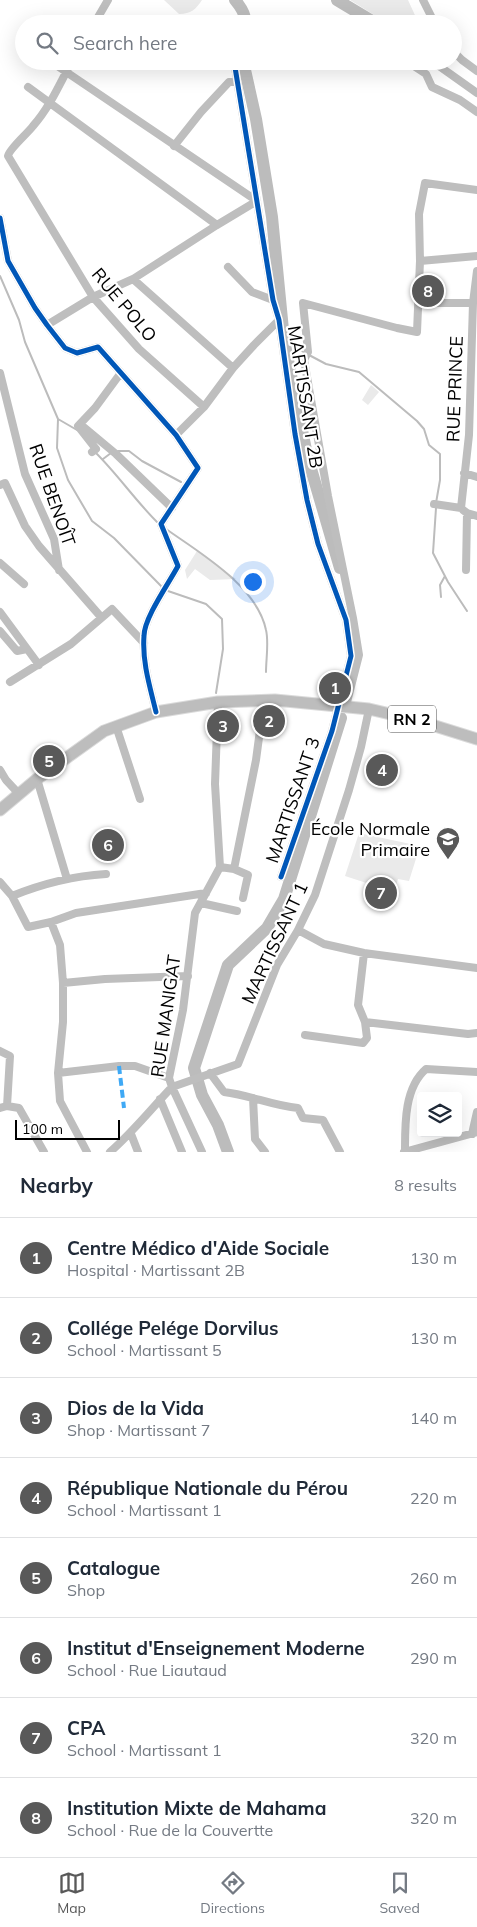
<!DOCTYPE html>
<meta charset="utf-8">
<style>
body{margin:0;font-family:Mulish,sans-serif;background:#f6f6f7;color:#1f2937}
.controls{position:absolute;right:15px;bottom:15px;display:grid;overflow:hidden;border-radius:5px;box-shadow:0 5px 20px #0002}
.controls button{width:45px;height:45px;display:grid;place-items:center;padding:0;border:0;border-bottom:1px solid #e0e1e3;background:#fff;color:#1f2937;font:25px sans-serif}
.scale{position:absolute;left:15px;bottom:12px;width:105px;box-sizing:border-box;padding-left:5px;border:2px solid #000;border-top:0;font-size:14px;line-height:18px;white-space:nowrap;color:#000;-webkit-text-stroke:4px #fff;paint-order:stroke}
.you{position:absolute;left:252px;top:581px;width:18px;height:18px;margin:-12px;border:4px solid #fff;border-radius:50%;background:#1a73e8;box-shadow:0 0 0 8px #1a73e833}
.badge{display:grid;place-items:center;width:32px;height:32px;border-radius:50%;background:#595959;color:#fff;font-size:16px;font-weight:700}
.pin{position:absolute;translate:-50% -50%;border:2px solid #fff;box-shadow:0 1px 5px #0006}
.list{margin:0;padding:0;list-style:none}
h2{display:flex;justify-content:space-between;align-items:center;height:65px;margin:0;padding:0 20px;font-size:21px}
h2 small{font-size:16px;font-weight:400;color:#747a83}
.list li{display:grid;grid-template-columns:32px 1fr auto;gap:15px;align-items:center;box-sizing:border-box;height:80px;padding:0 20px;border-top:1px solid #e0e1e3}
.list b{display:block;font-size:19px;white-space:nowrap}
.list p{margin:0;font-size:16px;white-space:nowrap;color:#747a83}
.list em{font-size:16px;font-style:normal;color:#747a83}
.icon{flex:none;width:28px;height:28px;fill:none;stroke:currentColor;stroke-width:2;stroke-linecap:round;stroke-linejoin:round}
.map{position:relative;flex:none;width:477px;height:1152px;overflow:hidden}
.search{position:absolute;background:#fff;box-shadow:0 5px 20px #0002;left:15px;right:15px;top:15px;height:55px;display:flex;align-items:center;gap:12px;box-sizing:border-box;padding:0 18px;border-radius:28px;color:#747a83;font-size:19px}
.sheet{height:705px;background:#fff}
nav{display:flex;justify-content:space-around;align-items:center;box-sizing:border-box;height:70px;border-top:1px solid #e0e1e3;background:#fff;font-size:14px;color:#747a83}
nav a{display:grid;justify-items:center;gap:2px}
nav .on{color:#595959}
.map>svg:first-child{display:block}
.green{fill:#eaeaea}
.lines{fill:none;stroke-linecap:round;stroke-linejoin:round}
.stream{stroke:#bcbcbc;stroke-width:2}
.canal{stroke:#bcbcbc;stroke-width:8}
.river{stroke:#bcbcbc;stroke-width:12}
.primary-casing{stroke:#dbdbdb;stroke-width:13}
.minor{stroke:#bebebe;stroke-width:8}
.primary{stroke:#bdbdbd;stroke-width:11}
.quiet{stroke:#3fa9f5;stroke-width:4;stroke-dasharray:8 4;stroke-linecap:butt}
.cycleway-casing{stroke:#fff;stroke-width:8}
.cycleway{stroke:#0057b8;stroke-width:5}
.labels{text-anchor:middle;stroke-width:4.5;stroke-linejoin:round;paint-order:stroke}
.shield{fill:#fff;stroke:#4c4c4c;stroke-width:1}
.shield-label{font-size:16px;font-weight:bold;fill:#000}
.street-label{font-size:18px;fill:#000;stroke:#fff}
.poi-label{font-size:18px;fill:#000;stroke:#fff;text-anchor:end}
</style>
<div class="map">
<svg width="477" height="1152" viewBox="0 0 477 1152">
<rect width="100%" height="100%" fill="#fff"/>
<path class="green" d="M 164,0 L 202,0 C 196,9 191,14 179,14 Z
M 350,0 L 408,0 L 419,24 L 389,24 Z
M 371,385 L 379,392 L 368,405 L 362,400 Z
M 197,551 L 236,579 L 210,580 L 195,569 L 187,579 L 185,570 Z
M 359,833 L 420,846 L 409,881 L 398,879 L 394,892 L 345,876 Z"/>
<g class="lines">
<path class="stream" d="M 0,276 L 19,320 L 25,342 L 58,419 L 77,430
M 285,341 L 305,353
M 309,355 L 326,364 L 359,372 L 417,421 L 424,429 L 429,445 L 440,454 L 440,480 L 436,503
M 58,419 L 57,448 L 68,480 L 92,521 L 114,538 L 163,588
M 118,451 L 129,451 L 142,461 L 181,482
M 96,453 C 118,475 135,500 157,522
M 103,459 L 111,453
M 436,508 L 433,553 L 448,582 L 467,611
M 166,529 C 200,553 257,586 266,630 C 269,642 266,659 266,672
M 168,591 L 206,604 L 222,619 L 223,649 L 216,693
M 441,597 L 440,585 L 445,576"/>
<path class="canal" d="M 432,61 L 477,93"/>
<path class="river" d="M 235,0 C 240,6 247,15 245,24
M 337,0 L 377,24
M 243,61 L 256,119 L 272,217 L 284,340 L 307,455 L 340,568
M 228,1152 L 218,1125 L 202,1095 L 194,1068 L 228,965 L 267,928 L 284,899 L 341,718"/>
<g class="primary-casing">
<path id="primary" d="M 0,810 L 37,779 L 104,731 L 156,712 L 218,702 L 275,700 L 369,709 L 416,720 L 477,739"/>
</g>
<path class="minor" d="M 423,0 L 435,24
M 94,24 L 108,0
M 453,51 L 462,60 L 477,71
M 72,61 C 60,83 50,107 33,126 C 28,133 9,149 8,156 L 93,297 L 139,349 L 204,407
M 234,61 L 273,300 L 279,320 L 295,434 L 307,500 L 318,544 L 346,620 L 351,656 L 332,731 L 281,877
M 406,61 L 426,74 L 432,87 L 460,100 L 477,112
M 28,87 L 217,225
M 174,146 L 201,112 L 229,82 L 237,82
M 0,218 L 8,261 L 35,308 L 47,325 L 65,348 L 77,353 L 98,347 L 176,435 L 198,468 L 161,524 L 178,566 C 169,583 144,618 144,636 C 142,662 150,687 156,712
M 420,261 L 477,256
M 228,267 L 252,292 L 273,300
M 133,279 L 233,368
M 419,303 L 473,303
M 47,325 L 93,297 L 133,279 L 217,225 L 257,201 L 50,61
M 0,373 L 25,474 L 54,539 L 59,570
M 80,424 L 116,454 L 172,508
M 176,435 L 204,407 L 233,368 L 254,345 L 279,320
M 92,452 L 96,449 L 78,426 L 95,408 L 120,374
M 464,473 L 477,477
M 0,485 L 5,483 L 25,526 L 39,546 L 101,617
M 434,504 L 461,508
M 461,508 L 469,435 L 473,303 L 477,271
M 463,510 L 467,513 L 477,516
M 0,563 L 24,584
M 466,570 L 467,513
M 0,612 L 39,665
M 0,631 L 17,651 L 27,649
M 10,682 L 71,644 L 112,609 L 144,643
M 218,702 L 215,784 L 220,867
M 346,706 L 359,655 L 353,618 L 328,496 L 304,360 L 308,352 L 303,303 L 397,328 L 417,332 L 420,261 L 419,214 L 425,183 L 477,190
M 116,726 L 140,799
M 0,770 L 6,780 L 19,794
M 37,779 L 67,879
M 220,867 L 234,869 L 248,875 L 243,898
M 234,869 L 256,760 L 262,715 L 262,701
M 0,882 L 12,896 L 28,927 L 51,922 L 76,913 L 206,893
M 12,896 C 44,883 72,876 106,874
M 201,903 L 237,911
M 51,922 L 60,945 L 63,983 L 63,1022 L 58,1073 L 60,1101 L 87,1152
M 298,930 L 324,944 L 364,953 L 477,968
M 63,983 L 105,979 L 188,976
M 365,1022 L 468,1034 L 477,1033
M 305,1035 L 363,1043 L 367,1038 L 365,1022 L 358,1005 L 364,953
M 0,1051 L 10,1056 L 7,1106 L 0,1108
M 58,1073 L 119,1066 L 135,1066 L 169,1078
M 210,1073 L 224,1092 C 250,1095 273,1106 298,1108 L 303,1118 L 323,1120 L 340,1152
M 253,1098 L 255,1139 L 265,1152
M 160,1099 L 182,1152
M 7,1106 L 19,1108 L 44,1152
M 131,1134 L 138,1152
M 472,1134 L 477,1112
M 110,1152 C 133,1132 151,1109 172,1087 L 169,1078 L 183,1010 L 195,913 L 220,867
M 202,1152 L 172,1087 L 238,1064 L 277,965 L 298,930 L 315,895 L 349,790 L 361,747 L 369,709
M 404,1152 L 477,1132
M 405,1152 C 405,1125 404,1088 426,1069 L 477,1072"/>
<use href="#primary" class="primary"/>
<path class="quiet" d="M 119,1066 L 124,1108"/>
<g class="cycleway-casing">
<path id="cycleway" d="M 234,61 L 273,300 L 279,320 L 295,434 L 307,500 L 318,544 L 346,620 L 351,656 L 332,731 L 281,877
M 0,218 L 8,261 L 35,308 L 47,325 L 65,348 L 77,353 L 98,347 L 176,435 L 198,468 L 161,524 L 178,566 C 169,583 144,618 144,636 C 142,662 150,687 156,712"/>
</g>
<use href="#cycleway" class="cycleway"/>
</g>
<defs>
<g id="university-pin" transform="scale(1.25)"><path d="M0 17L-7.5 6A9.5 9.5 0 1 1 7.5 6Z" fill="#595959" stroke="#fff"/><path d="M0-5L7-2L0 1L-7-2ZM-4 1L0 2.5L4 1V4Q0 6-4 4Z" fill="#fff"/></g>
</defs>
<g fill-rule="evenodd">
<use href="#university-pin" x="448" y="839"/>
</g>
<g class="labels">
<rect class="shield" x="388" y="705.5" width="48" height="27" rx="4"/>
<g class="shield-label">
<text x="412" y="725">RN 2</text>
</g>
<g class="street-label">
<text transform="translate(124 305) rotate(50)" y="6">RUE POLO</text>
<text transform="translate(455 389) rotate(-88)" y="6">RUE PRINCE</text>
<text transform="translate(305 397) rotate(81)" y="6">MARTISSANT 2B</text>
<text transform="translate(52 495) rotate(71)" y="6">RUE BENOÎT</text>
<text transform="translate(293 800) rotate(-71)" y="6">MARTISSANT 3</text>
<text transform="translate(275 943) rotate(-65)" y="6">MARTISSANT 1</text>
<text transform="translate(166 1016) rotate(-82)" y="6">RUE MANIGAT</text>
</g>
<g class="poi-label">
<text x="430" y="835">École Normale<tspan x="430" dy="21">Primaire</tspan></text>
</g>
</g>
</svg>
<div class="controls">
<button><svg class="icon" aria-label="layers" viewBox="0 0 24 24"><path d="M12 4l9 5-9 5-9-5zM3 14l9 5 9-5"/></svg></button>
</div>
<div class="scale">100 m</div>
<div class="you"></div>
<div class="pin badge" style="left:335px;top:688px">1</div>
<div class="pin badge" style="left:269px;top:721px">2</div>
<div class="pin badge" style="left:223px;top:726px">3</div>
<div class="pin badge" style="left:382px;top:770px">4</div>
<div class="pin badge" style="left:49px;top:761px">5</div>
<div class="pin badge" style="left:108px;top:845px">6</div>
<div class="pin badge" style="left:381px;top:893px">7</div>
<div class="pin badge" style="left:428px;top:291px">8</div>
<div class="search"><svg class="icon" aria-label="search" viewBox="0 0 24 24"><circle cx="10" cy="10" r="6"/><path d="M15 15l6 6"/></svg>Search here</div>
</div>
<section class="sheet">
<h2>Nearby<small>8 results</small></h2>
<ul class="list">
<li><span class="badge">1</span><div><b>Centre Médico d'Aide Sociale</b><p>Hospital · Martissant 2B</p></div><em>130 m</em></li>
<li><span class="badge">2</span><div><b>Collége Pelége Dorvilus</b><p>School · Martissant 5</p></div><em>130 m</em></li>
<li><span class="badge">3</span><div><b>Dios de la Vida</b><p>Shop · Martissant 7</p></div><em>140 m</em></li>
<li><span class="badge">4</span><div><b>République Nationale du Pérou</b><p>School · Martissant 1</p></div><em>220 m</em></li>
<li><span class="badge">5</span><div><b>Catalogue</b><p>Shop</p></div><em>260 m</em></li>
<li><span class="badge">6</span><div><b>Institut d'Enseignement Moderne</b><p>School · Rue Liautaud</p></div><em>290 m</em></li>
<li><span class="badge">7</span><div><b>CPA</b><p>School · Martissant 1</p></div><em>320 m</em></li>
<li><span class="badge">8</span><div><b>Institution Mixte de Mahama</b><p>School · Rue de la Couvertte</p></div><em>320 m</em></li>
</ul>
</section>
<nav>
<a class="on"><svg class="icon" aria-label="map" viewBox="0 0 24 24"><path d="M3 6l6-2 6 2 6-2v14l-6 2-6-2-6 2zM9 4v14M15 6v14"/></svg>Map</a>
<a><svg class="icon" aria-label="directions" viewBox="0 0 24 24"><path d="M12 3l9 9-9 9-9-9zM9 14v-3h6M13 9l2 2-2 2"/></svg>Directions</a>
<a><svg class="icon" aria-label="saved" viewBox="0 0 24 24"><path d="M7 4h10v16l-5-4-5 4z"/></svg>Saved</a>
</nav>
